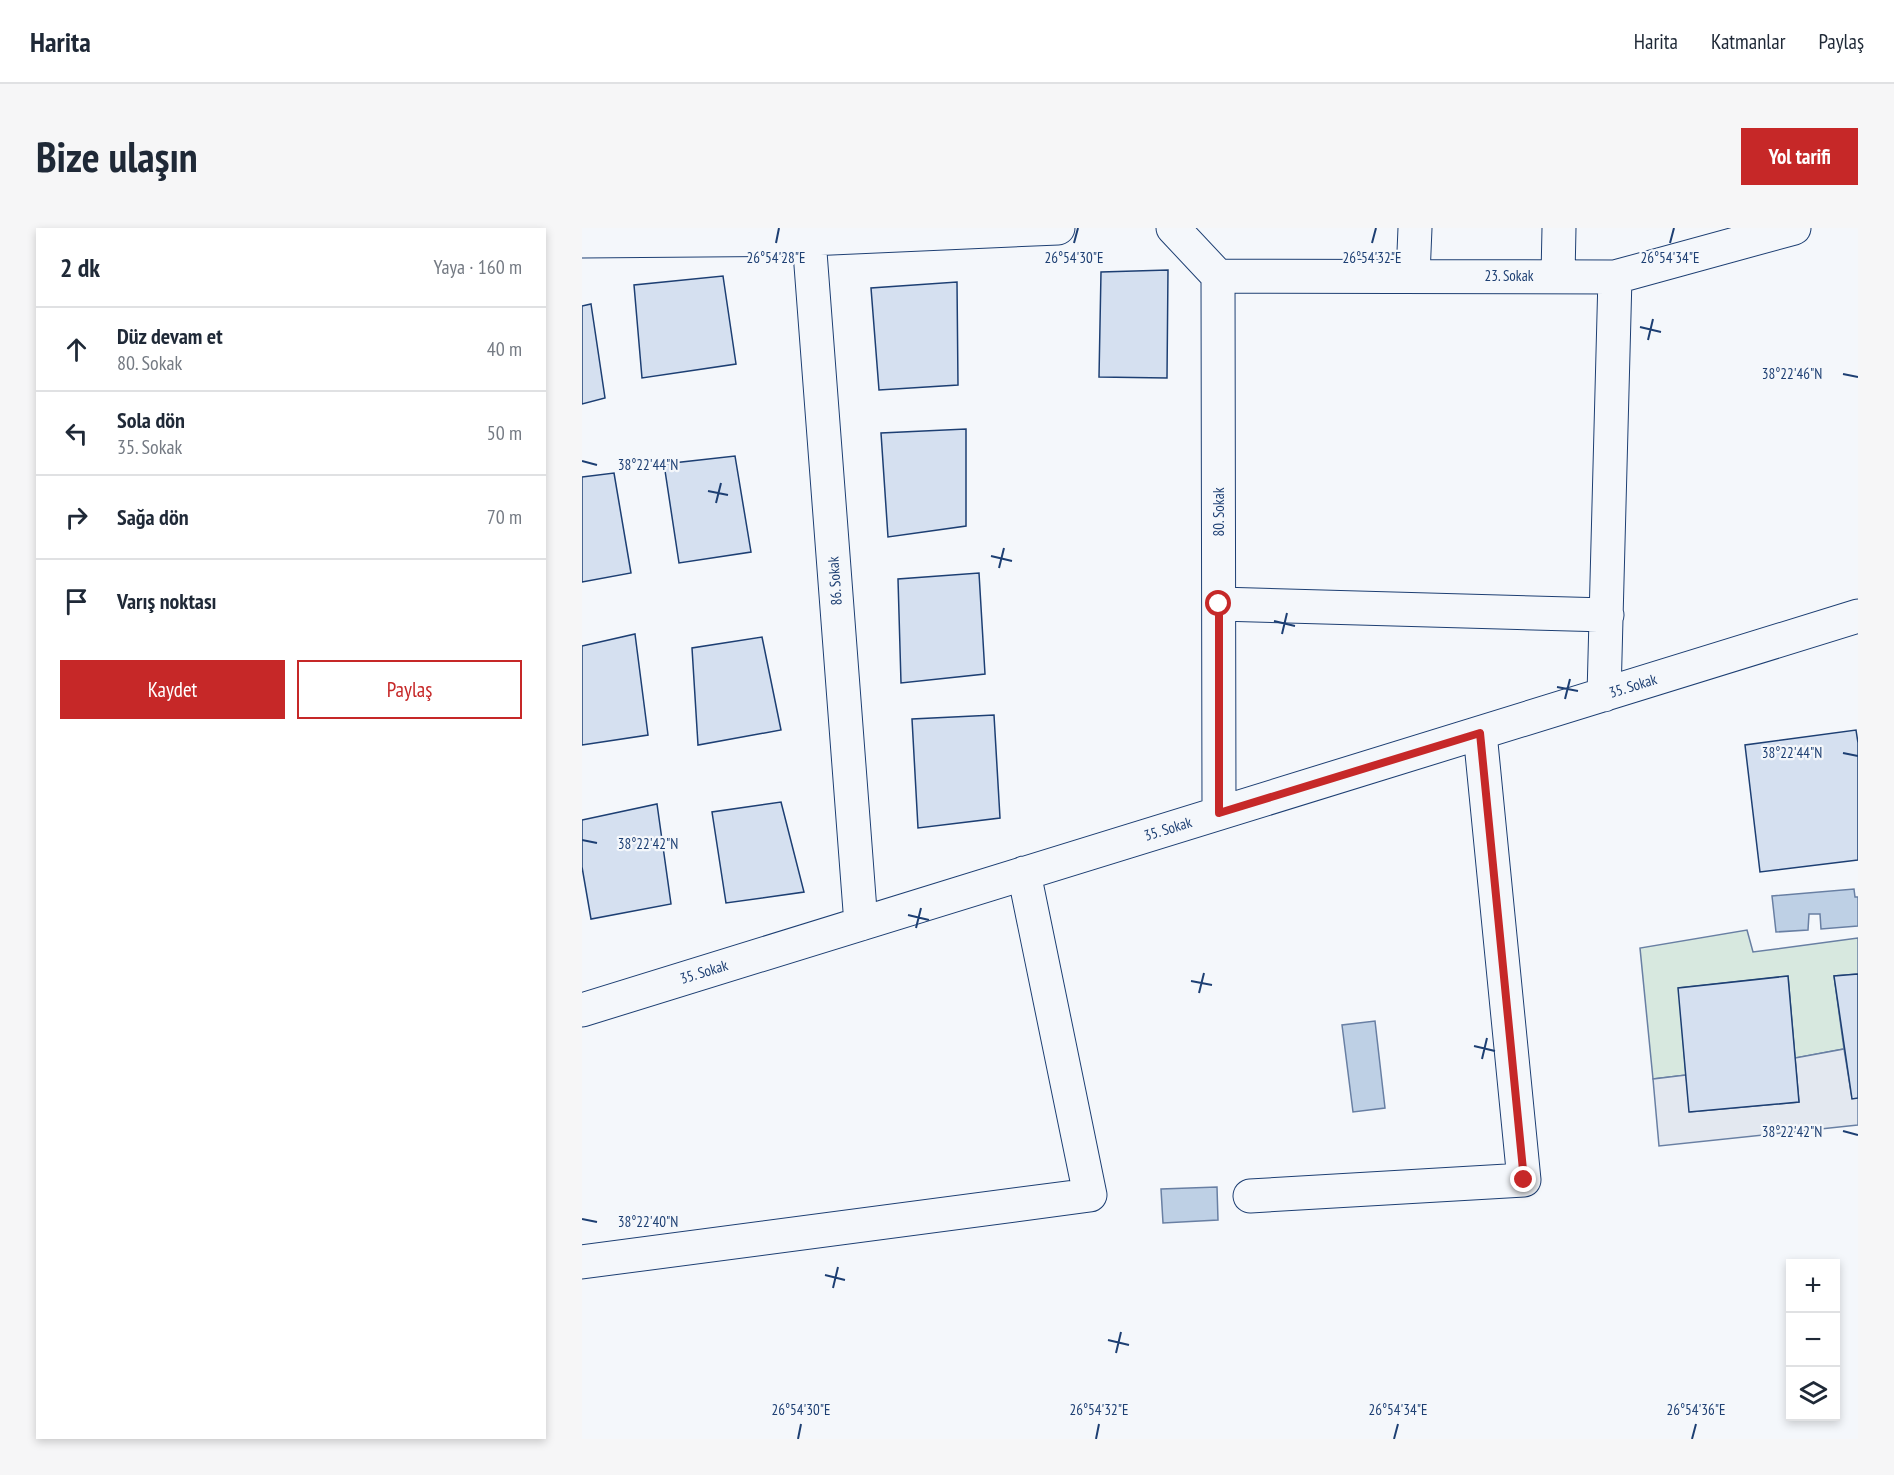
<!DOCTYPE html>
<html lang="tr">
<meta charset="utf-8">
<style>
body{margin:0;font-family:"PT Sans Narrow",sans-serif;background:#f6f6f7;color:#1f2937}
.controls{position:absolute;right:18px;bottom:18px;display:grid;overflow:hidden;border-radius:0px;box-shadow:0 3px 9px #0003}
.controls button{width:54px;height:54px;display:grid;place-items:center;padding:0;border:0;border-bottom:2px solid #e0e1e3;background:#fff;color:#1f2937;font:30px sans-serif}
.stop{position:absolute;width:18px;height:18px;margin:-14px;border:4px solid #c62828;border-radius:50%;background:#fff}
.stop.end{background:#c62828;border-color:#fff;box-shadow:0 2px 6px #0008}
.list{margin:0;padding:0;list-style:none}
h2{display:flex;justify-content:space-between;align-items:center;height:78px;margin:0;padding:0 24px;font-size:26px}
h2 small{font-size:20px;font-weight:400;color:#747a83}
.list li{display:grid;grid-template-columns:39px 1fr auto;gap:18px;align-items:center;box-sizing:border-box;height:84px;padding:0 24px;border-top:2px solid #e0e1e3}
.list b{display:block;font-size:22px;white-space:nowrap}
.list p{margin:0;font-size:20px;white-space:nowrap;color:#747a83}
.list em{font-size:20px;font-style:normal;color:#747a83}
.actions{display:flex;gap:12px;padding:18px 24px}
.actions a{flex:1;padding:14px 0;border:2px solid #c62828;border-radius:0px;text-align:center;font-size:21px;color:#c62828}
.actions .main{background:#c62828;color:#fff}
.icon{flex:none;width:33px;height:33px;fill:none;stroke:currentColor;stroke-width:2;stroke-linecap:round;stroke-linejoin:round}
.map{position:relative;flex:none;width:1276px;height:1211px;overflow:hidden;border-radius:0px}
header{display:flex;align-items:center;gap:36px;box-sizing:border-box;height:84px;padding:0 30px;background:#fff;border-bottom:2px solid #e0e1e3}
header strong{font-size:28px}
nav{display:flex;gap:33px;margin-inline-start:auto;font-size:21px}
.intro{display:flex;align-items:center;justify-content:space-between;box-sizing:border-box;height:144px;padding:0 36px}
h1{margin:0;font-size:42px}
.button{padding:15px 27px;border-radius:0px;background:#c62828;color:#fff;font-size:21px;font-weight:700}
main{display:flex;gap:36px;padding:0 36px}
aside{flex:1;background:#fff;border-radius:0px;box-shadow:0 3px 9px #0003}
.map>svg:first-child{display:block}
.green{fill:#d7e8df;stroke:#687fa3;stroke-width:1.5}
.parking{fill:#e3e8f0;stroke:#687fa3;stroke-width:1.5}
.water{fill:#bed0e5;stroke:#687fa3;stroke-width:1.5}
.building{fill:#d5e0f0;stroke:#1d3f73;stroke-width:1.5}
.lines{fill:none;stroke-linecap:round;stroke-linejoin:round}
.street-casing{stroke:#1d3f73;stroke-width:35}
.street{stroke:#f4f7fb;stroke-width:33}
.route{stroke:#c62828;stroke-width:8}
.ticks{fill:none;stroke:#1d3f73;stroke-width:2}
.labels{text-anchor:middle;stroke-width:4.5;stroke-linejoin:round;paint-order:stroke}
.street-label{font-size:15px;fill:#1d3f73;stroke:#f4f7fb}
.ticks-label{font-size:15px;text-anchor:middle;fill:#1d3f73;stroke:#f4f7fb;stroke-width:4.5;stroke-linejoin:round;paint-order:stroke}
</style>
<header>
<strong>Harita</strong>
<nav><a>Harita</a><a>Katmanlar</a><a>Paylaş</a></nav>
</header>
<div class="intro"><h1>Bize ulaşın</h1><a class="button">Yol tarifi</a></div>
<main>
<aside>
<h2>2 dk<small>Yaya · 160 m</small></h2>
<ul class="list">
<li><svg class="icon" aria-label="ahead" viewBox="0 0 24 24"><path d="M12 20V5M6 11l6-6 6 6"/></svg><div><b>Düz devam et</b><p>80. Sokak</p></div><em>40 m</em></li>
<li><svg class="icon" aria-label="left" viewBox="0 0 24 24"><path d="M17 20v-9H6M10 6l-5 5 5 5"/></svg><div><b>Sola dön</b><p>35. Sokak</p></div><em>50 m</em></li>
<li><svg class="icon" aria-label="right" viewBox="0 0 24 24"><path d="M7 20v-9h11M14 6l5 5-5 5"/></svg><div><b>Sağa dön</b></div><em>70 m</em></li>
<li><svg class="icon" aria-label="arrive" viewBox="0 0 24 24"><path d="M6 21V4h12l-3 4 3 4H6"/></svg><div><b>Varış noktası</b></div></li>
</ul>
<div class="actions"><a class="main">Kaydet</a><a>Paylaş</a></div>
</aside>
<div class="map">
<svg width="1276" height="1211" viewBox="0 0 1276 1211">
<rect width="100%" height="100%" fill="#f4f7fb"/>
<path class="green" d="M 1165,702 L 1171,724 L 1276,710 L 1276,746 L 1252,748 L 1262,821 L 1213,830 L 1206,748 L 1097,760 L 1104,847 L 1071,851 L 1058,720 Z"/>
<path class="parking" d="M 1262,821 L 1270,870 L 1276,870 L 1276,897 L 1077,918 L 1071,851 L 1104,847 L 1108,884 L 1217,874 L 1213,830 Z"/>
<path class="water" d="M 1272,661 L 1273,669 L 1276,669 L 1276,698 L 1239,701 L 1238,686 L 1227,686 L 1226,702 L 1194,704 L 1190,668 Z
M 793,793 L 803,880 L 771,884 L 760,797 Z
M 635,959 L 636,992 L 581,995 L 579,961 Z"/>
<path class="building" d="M 586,42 L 585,150 L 517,149 L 519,44 Z
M 141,48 L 154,136 L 60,150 L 52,57 Z
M 375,54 L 376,157 L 297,162 L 289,60 Z
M 9,76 L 23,170 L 0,176 L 0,78 Z
M 384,201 L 384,298 L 306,309 L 299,205 Z
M 153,228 L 169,324 L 97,335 L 82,236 Z
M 32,245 L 49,345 L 0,354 L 0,249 Z
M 397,345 L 403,446 L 319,455 L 316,351 Z
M 53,406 L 66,507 L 0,517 L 0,418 Z
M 180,409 L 199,502 L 116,517 L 110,420 Z
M 412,487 L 418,590 L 336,600 L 330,491 Z
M 1274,502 L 1276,515 L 1276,632 L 1178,644 L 1163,517 Z
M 199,574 L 222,664 L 144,675 L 130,584 Z
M 75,576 L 89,676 L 9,691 L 0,639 L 0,592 Z
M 1276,746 L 1276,870 L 1270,871 L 1252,748 Z
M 1206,748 L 1217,874 L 1107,884 L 1096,760 Z"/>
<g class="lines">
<g class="street-casing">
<path id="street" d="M 591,0 L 636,48 L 637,585
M 227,11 L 279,696
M 0,13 L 227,11 L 476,0
M 636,48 L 1033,49 L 1212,0
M 831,48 L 833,0
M 976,48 L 977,0
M 637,376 L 1025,387
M 1022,467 L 1033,49
M 0,782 L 1276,388
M 668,968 L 942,952 L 898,505
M 0,1034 L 508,967 L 442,645"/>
</g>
<use href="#street" class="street"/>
</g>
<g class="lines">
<path class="route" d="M 637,376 L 637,585 L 898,505 L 942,952"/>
</g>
<path class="ticks" d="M 194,15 L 197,0M 492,15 L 496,0M 790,15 L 794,0M 1088,15 L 1092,0M 1058,99 L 1079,104M 1066,112 L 1071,91M 1261,146 L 1276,149M 0,233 L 15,237M 126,263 L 146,267M 134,275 L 139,255M 409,328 L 430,333M 417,340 L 422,320M 692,393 L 713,398M 700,406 L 705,385M 975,459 L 996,463M 983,471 L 988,451M 1261,525 L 1276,528M 0,612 L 15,615M 326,687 L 347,692M 334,700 L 339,680M 609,753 L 630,757M 617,765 L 622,745M 892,818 L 913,823M 900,831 L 905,810M 1261,903 L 1276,907M 0,991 L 15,994M 243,1047 L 263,1052M 251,1060 L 256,1039M 526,1112 L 547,1117M 534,1125 L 539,1104M 216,1211 L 219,1196M 514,1211 L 517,1196M 812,1211 L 816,1196M 1110,1211 L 1114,1196"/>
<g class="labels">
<g class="street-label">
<text x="927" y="53">23. Sokak</text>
<text transform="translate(637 284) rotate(-90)" y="5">80. Sokak</text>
<text transform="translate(253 353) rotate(-94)" y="5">86. Sokak</text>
<text transform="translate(1051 458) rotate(-17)" y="5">35. Sokak</text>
<text transform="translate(586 601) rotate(-17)" y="5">35. Sokak</text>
<text transform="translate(122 744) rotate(-17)" y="5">35. Sokak</text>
</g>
</g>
<g class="ticks-label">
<text x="194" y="35">26°54'28"E</text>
<text x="492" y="35">26°54'30"E</text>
<text x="790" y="35">26°54'32"E</text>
<text x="1088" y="35">26°54'34"E</text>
<text x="1210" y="151">38°22'46"N</text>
<text x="66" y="242">38°22'44"N</text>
<text x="1210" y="530">38°22'44"N</text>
<text x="66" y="621">38°22'42"N</text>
<text x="1210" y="909">38°22'42"N</text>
<text x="66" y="999">38°22'40"N</text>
<text x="219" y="1187">26°54'30"E</text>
<text x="517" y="1187">26°54'32"E</text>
<text x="816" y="1187">26°54'34"E</text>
<text x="1114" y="1187">26°54'36"E</text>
</g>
</svg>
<div class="controls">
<button>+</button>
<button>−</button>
<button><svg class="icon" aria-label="layers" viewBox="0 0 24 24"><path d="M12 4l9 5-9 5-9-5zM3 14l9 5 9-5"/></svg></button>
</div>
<div class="stop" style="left:637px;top:376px"></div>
<div class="stop end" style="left:942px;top:952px"></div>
</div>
</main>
